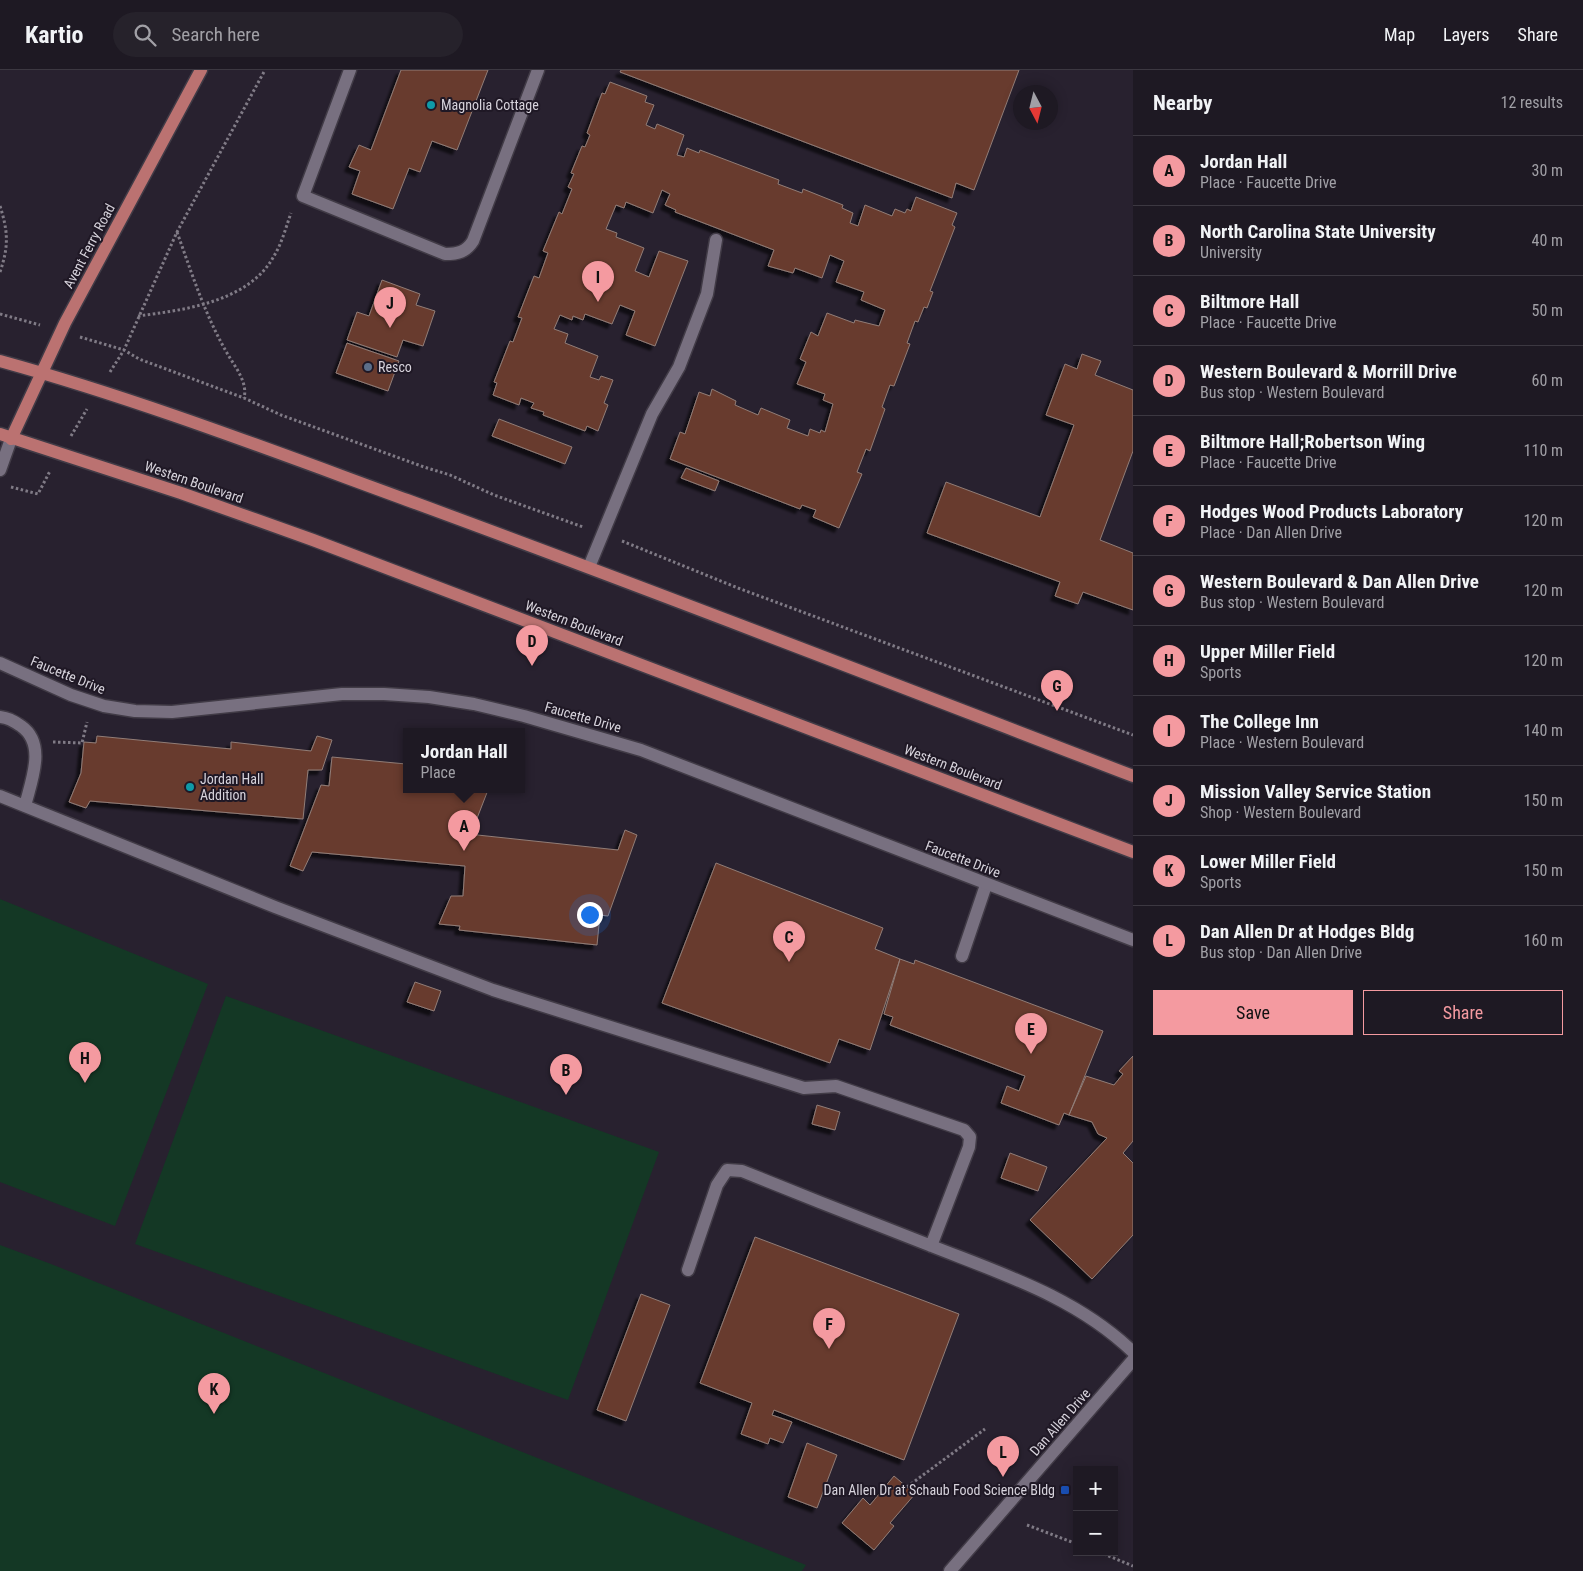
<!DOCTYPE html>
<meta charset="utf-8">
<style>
body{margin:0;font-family:"Roboto Condensed",sans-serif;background:#26222b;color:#f1f3f6}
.controls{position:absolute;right:15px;bottom:15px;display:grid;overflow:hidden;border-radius:0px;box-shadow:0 2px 12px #0003}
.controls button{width:45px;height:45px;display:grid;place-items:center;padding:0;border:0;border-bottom:1px solid #3c3841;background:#1e1923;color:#f1f3f6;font:25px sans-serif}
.compass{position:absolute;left:1013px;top:15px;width:45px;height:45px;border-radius:50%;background:#1e1923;box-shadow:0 2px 12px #0003;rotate:173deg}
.you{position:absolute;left:589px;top:844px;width:18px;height:18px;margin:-12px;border:4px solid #fff;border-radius:50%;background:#1a73e8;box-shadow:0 0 0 8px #1a73e833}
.badge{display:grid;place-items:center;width:32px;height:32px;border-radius:50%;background:#f49aa0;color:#111;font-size:16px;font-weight:700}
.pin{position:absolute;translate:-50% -41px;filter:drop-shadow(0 1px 2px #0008)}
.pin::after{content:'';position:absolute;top:26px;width:18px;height:15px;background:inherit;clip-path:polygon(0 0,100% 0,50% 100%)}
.popup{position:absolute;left:403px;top:658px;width:122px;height:65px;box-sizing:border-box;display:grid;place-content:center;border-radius:0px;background:#1e1923;filter:drop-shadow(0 1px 4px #0005);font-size:16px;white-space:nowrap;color:#a1a0a6}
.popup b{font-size:19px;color:#f1f3f6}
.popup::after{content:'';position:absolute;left:50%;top:100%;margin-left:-10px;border:10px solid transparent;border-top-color:#1e1923}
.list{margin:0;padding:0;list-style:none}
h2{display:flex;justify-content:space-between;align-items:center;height:65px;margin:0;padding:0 20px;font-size:21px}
h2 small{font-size:16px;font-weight:400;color:#a1a0a6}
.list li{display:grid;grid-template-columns:32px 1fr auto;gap:15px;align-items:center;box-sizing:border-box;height:70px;padding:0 20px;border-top:1px solid #3c3841}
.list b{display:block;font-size:19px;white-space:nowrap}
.list p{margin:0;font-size:16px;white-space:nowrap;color:#a1a0a6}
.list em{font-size:16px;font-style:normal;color:#a1a0a6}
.actions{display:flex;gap:10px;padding:15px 20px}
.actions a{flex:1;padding:11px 0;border:1px solid #f49aa0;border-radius:0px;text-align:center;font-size:18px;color:#f49aa0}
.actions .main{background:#f49aa0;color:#111}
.icon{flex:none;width:28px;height:28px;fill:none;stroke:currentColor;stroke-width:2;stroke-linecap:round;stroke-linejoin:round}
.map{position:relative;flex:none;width:1133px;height:1501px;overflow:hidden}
header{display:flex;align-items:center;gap:30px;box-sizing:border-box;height:70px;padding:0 25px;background:#1e1923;border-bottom:1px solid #3c3841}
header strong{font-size:24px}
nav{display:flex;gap:28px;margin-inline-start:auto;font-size:18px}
.search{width:350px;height:45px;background:#26222b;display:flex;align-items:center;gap:12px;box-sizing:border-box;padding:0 18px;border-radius:28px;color:#a1a0a6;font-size:19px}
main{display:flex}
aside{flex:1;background:#1e1923}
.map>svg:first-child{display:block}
.green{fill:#143825}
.building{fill:#683b2e;stroke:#917d77;filter:url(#shadow)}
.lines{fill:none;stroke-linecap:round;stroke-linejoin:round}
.service-casing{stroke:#413b46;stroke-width:15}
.minor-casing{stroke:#413b46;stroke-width:15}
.tertiary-casing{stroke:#413b46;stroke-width:15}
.primary-casing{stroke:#413b46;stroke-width:15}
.path{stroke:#807b86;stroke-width:3;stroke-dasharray:2.5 2.5;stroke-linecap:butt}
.service{stroke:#787080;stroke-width:12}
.minor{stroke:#787080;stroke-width:12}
.tertiary{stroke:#787080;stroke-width:12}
.primary{stroke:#bb7271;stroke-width:12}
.culture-dot{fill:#0f9aa8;stroke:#1f1825;stroke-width:2}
.service-dot{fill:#5c6f8a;stroke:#1f1825;stroke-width:2}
.transit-dot{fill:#1a4fb4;stroke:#1f1825;stroke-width:2}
.labels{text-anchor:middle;stroke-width:4;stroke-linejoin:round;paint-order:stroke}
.poi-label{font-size:14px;fill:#d7d3dc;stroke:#1f1825;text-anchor:start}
.street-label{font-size:14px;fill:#d7d3dc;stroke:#1f1825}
</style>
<header>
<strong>Kartio</strong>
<div class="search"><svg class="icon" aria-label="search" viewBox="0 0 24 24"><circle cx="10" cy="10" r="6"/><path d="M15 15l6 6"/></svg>Search here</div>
<nav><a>Map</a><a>Layers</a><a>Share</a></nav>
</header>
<main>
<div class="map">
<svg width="1133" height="1501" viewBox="0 0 1133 1501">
<defs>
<filter id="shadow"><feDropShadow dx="-4.5" dy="4.5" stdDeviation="1" flood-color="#0009"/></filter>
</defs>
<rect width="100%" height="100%" fill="#28212f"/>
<path class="green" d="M 0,829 L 208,914 L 115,1156 L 0,1112 Z
M 226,926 L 659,1082 L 568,1330 L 135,1174 Z
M 0,1175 L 51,1194 L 806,1495 L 802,1501 L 0,1501 Z"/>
<path class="building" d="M 401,0 L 488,0 L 457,80 L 432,71 L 420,102 L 409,98 L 393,139 L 352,124 L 360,101 L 349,97 L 359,75 L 371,80 Z
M 621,0 L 1019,0 L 974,120 L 956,113 L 952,128 L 620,2 Z
M 610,12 L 647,26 L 645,32 L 654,35 L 646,55 L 655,59 L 657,54 L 684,65 L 677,85 L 684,87 L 687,78 L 699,83 L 700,80 L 779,110 L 778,114 L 802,123 L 803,119 L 843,135 L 842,138 L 853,143 L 850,153 L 858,156 L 865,135 L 892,146 L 895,139 L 905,143 L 907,139 L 911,141 L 916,127 L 957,143 L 952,155 L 955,157 L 930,221 L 933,222 L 927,238 L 924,237 L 918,252 L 915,251 L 907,273 L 910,274 L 894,316 L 890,315 L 882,337 L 885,339 L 870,381 L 866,379 L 857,402 L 862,404 L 839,458 L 813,447 L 816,440 L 802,435 L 800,439 L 670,389 L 680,362 L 685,364 L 699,322 L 710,326 L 712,319 L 736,331 L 735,335 L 758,345 L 761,338 L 790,350 L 787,358 L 808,366 L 810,359 L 820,363 L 821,360 L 825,362 L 833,334 L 823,330 L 825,324 L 797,314 L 806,292 L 800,289 L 811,262 L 818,266 L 827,243 L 854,253 L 855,250 L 879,256 L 885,240 L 861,230 L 864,222 L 836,212 L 844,191 L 830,185 L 822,208 L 795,198 L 793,203 L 768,196 L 774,180 L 675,142 L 676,140 L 665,135 L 670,124 L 662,120 L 653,143 L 626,132 L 624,138 L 616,135 L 606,159 L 617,163 L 616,167 L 644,178 L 635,201 L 649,207 L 659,181 L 688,191 L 655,276 L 626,265 L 635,241 L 620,235 L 612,254 L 585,244 L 583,250 L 573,246 L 572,250 L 560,245 L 554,259 L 568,264 L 565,273 L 598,286 L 590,307 L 599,310 L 601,306 L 613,310 L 604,333 L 608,335 L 598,361 L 587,356 L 585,361 L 543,345 L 544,342 L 531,338 L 534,333 L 521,328 L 519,335 L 493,325 L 497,313 L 494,312 L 510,271 L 513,272 L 522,248 L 518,247 L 534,206 L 539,208 L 548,183 L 543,181 L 559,142 L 562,144 L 572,119 L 568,117 L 574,104 L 571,103 L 582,76 L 585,77 L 590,65 L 587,63 L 602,23 L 605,24 Z
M 382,210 L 420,224 L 416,235 L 435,241 L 423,276 L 403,270 L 397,287 L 347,270 L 357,242 L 369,246 Z
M 347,273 L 399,291 L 388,321 L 336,303 Z
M 1082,284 L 1101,291 L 1095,305 L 1133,320 L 1133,381 L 1100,470 L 1133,483 L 1133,540 L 1083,522 L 1078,534 L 1055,526 L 1060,512 L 927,463 L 946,412 L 1040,447 L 1074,355 L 1046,345 L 1065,294 L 1077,299 Z
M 499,349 L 572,377 L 565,394 L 492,366 Z
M 686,398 L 719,411 L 715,421 L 681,408 Z
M 97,666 L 231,679 L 231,672 L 311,681 L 317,666 L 332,670 L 322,700 L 308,700 L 303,749 L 90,731 L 86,738 L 69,732 L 81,703 L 84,672 L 96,673 Z
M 332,687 L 406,694 L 406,720 L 488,720 L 474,756 L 468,755 L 468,764 L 618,780 L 625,760 L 637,765 L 608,846 L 600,845 L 597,875 L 459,860 L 460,856 L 439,854 L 451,826 L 463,826 L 465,796 L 312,782 L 303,801 L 290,796 L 321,715 L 329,716 Z
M 716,793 L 883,858 L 875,879 L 900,889 L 870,980 L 839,969 L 830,993 L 662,933 Z
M 900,889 L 914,894 L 915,890 L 1103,961 L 1069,1045 L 1064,1043 L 1059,1055 L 1001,1033 L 1007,1016 L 1019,1021 L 1025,1006 L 890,955 L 893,947 L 884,944 Z
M 415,912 L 441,921 L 434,941 L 407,932 Z
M 1133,986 L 1133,1071 L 1123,1083 L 1133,1093 L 1133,1165 L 1092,1209 L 1030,1150 L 1107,1068 L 1098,1064 L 1092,1052 L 1069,1045 L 1086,1006 L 1114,1015 L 1123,1004 L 1119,1001 Z
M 817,1035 L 840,1042 L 835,1060 L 812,1054 Z
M 1010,1083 L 1047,1097 L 1038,1121 L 1001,1108 Z
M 755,1167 L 959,1244 L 904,1390 L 774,1340 L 772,1345 L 792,1352 L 783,1373 L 770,1368 L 768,1374 L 741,1364 L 752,1333 L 700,1313 Z
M 641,1224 L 670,1235 L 626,1351 L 597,1340 Z
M 807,1373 L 837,1385 L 817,1438 L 788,1427 Z
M 894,1406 L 915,1424 L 890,1453 L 894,1456 L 874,1480 L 842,1453 L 863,1428 L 870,1435 Z"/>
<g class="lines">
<g class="service-casing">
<path id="service" d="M 350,0 L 303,126 L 445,184 C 458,184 466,182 473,171 L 538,0
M 589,497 L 652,344 L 679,297 L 707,224 L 716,170
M 0,647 C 9,648 13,651 21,656 C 47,674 31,711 25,736
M 0,726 L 275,837 L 493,920 L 804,1018 L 836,1016 L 964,1060 L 970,1067 L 969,1077 L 931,1176
M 962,886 L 986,815
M 688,1200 L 717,1115 L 727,1100 L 742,1101 C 804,1126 867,1151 929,1175 C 1002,1204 1076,1227 1133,1282"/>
</g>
<g class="minor-casing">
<path id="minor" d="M 0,593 L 71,625 L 104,636 L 135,641 L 172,642 L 342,624 L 384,624 L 429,627 L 474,634 L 524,646 L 641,680 L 1133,870"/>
</g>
<g class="tertiary-casing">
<path id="tertiary" d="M 0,400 L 11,369
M 950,1501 L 1133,1290"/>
</g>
<g class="primary-casing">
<path id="primary" d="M 0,291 C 138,329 273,381 407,430 C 650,519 891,613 1133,706
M 0,364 L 181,423 L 313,470 L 1133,782
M 11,369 L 65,253 L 201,0"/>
</g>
<path class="path" d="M 177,162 C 192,204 205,245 227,283 C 235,297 248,312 244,328
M 0,202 C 9,176 8,161 0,136
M 0,244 L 40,255
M 138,246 C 184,240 249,232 274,186 C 282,173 286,157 291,143
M 80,267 L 124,280 L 139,289 L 244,328 L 281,345 L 424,397 L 450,405 L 494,425 L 583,457
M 110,302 L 124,280 L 177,162 L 265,0
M 71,366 L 87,339
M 11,417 L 38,424 L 50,401
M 622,471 L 738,518 L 1133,665
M 53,672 L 82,673 L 87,652
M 907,1417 L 985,1359
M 1027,1455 L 1077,1474
M 1099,1482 L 1133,1496"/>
<use href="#service" class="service"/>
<use href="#minor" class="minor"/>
<use href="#tertiary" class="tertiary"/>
<use href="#primary" class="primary"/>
</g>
<g class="culture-dot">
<circle cx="431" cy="35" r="5"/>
<circle cx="190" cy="717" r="5"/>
</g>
<circle class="service-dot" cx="368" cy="297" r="5"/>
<rect class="transit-dot" x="1060" y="1415" width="10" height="10" rx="2.5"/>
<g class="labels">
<g class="poi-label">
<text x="441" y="40">Magnolia Cottage</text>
<text x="378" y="302">Resco</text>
<text x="200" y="714">Jordan Hall<tspan x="200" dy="16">Addition</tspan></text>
<text x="1055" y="1425" text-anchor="end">Dan Allen Dr at Schaub Food Science Bldg</text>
</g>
<g class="street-label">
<text transform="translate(89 176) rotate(-62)" y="5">Avent Ferry Road</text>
<text transform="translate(194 412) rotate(19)" y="5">Western Boulevard</text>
<text transform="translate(574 553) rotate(21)" y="5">Western Boulevard</text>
<text transform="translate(68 605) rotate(22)" y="5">Faucette Drive</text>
<text transform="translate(583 647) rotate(16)" y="5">Faucette Drive</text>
<text transform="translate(953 697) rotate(21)" y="5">Western Boulevard</text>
<text transform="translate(963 789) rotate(21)" y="5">Faucette Drive</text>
<text transform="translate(1060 1352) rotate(-49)" y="5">Dan Allen Drive</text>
</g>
</g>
</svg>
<div class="controls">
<button>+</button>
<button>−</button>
</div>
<svg class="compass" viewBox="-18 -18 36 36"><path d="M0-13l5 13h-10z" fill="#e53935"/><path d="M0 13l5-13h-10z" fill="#a1a0a6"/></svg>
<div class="you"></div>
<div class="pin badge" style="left:464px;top:781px">A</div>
<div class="popup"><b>Jordan Hall</b>Place</div>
<div class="pin badge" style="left:566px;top:1025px">B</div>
<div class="pin badge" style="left:789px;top:892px">C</div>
<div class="pin badge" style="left:532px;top:596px">D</div>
<div class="pin badge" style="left:1031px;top:984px">E</div>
<div class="pin badge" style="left:829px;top:1279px">F</div>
<div class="pin badge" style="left:1057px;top:641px">G</div>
<div class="pin badge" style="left:85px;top:1013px">H</div>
<div class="pin badge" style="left:598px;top:232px">I</div>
<div class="pin badge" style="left:390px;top:258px">J</div>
<div class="pin badge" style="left:214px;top:1344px">K</div>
<div class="pin badge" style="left:1003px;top:1407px">L</div>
</div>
<aside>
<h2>Nearby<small>12 results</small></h2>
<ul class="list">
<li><span class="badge">A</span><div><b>Jordan Hall</b><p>Place · Faucette Drive</p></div><em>30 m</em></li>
<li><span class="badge">B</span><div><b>North Carolina State University</b><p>University</p></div><em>40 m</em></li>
<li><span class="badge">C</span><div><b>Biltmore Hall</b><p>Place · Faucette Drive</p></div><em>50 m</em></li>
<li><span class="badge">D</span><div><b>Western Boulevard &amp; Morrill Drive</b><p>Bus stop · Western Boulevard</p></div><em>60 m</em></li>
<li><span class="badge">E</span><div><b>Biltmore Hall;Robertson Wing</b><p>Place · Faucette Drive</p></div><em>110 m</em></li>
<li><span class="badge">F</span><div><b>Hodges Wood Products Laboratory</b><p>Place · Dan Allen Drive</p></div><em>120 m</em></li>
<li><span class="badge">G</span><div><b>Western Boulevard &amp; Dan Allen Drive</b><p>Bus stop · Western Boulevard</p></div><em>120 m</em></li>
<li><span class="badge">H</span><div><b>Upper Miller Field</b><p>Sports</p></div><em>120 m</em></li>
<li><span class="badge">I</span><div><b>The College Inn</b><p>Place · Western Boulevard</p></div><em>140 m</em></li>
<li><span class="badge">J</span><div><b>Mission Valley Service Station</b><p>Shop · Western Boulevard</p></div><em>150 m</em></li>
<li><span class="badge">K</span><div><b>Lower Miller Field</b><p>Sports</p></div><em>150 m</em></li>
<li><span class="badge">L</span><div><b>Dan Allen Dr at Hodges Bldg</b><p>Bus stop · Dan Allen Drive</p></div><em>160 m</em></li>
</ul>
<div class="actions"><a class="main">Save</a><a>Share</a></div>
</aside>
</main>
